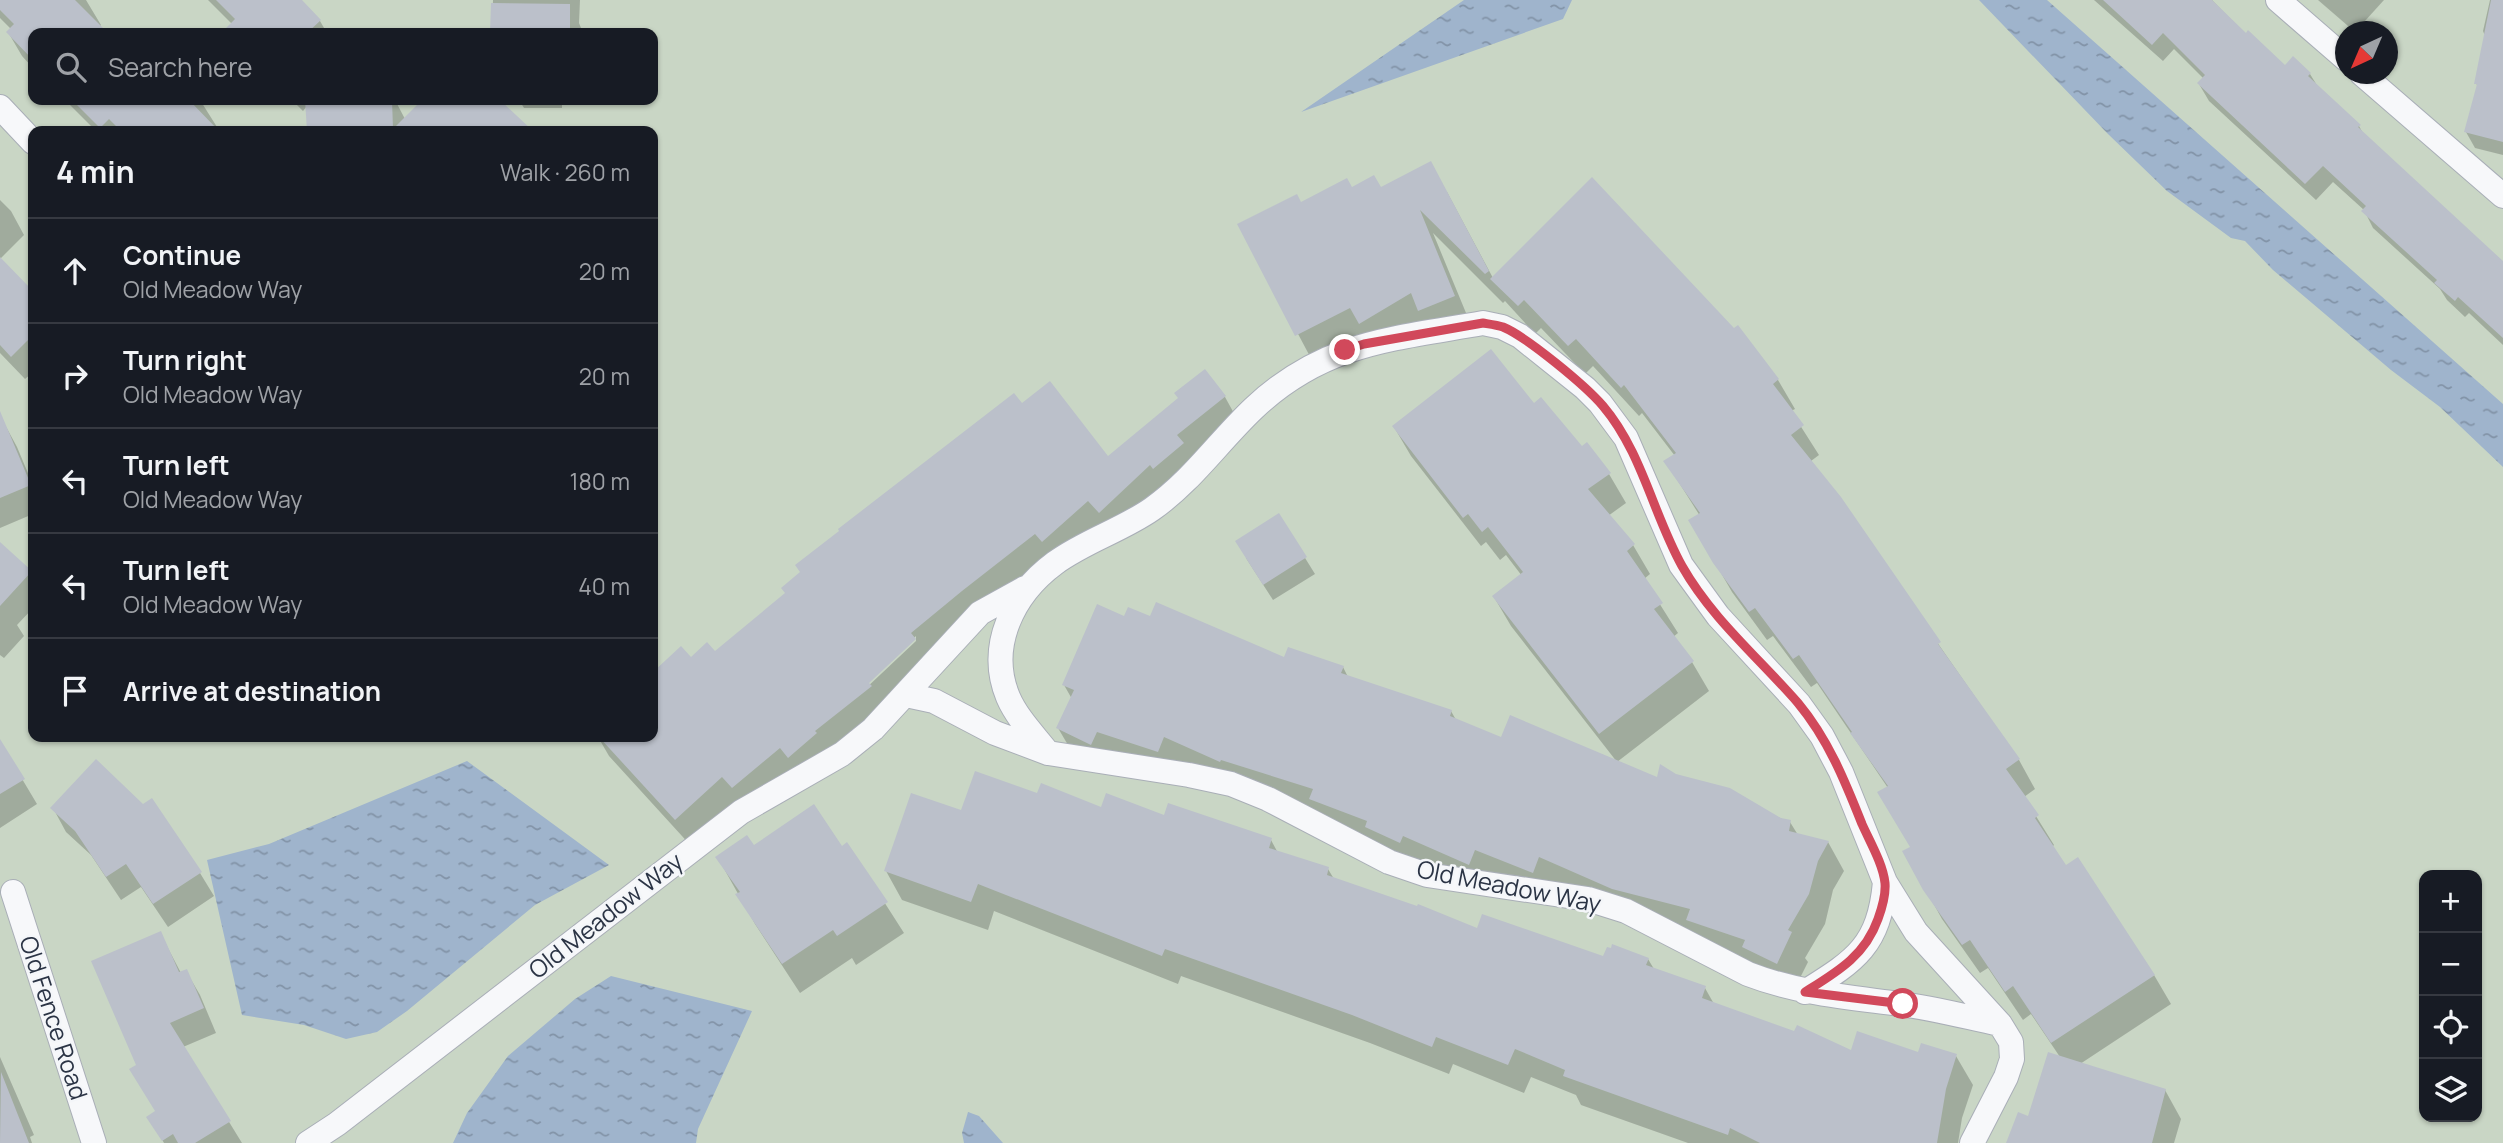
<!DOCTYPE html>
<meta charset="utf-8">
<style>
body{margin:0;font-family:Manrope,sans-serif;background:#20242c;color:#f1f3f6}
.controls{position:absolute;right:21px;bottom:21px;display:grid;overflow:hidden;border-radius:14px;box-shadow:0 2px 5px #0004}
.controls button{width:63px;height:63px;display:grid;place-items:center;padding:0;border:0;border-bottom:2px solid #363941;background:#171b24;color:#f1f3f6;font:35px sans-serif}
.compass{position:absolute;left:2335px;top:21px;width:63px;height:63px;border-radius:50%;background:#171b24;box-shadow:0 2px 5px #0004;rotate:224deg}
.stop{position:absolute;width:21px;height:21px;margin:-16px;border:5px solid #d1495b;border-radius:50%;background:#fff}
.stop.end{background:#d1495b;border-color:#fff;box-shadow:0 2px 7px #0008}
.list{margin:0;padding:0;list-style:none}
h2{display:flex;justify-content:space-between;align-items:center;height:91px;margin:0;padding:0 28px;font-size:30px}
h2 small{font-size:23px;font-weight:400;color:#9ea1a6}
.list li{display:grid;grid-template-columns:46px 1fr auto;gap:21px;align-items:center;box-sizing:border-box;height:105px;padding:0 28px;border-top:2px solid #363941}
.list b{display:block;font-size:26px;white-space:nowrap}
.list p{margin:0;font-size:23px;white-space:nowrap;color:#9ea1a6}
.list em{font-size:23px;font-style:normal;color:#9ea1a6}
.icon{flex:none;width:38px;height:38px;fill:none;stroke:currentColor;stroke-width:2;stroke-linecap:round;stroke-linejoin:round}
.map{position:relative;flex:none;width:2503px;height:1143px;overflow:hidden}
.search{position:absolute;background:#171b24;box-shadow:0 2px 5px #0004;left:28px;top:28px;width:630px;height:77px;display:flex;align-items:center;gap:18px;box-sizing:border-box;padding:0 24px;border-radius:14px;color:#9ea1a6;font-size:26px}
.panel{position:absolute;background:#171b24;box-shadow:0 2px 5px #0004;left:28px;top:126px;width:630px;height:616px;border-radius:14px}
.map>svg:first-child{display:block}
.grass{fill:#c9d6c5;fill-rule:evenodd}
.water{fill:url(#water-ripples)}
.shadow{fill:#0003;fill-rule:evenodd}
.building{fill:#bbc0ca}
.lines{fill:none;stroke-linecap:round;stroke-linejoin:round}
.minor-casing{stroke:#a9aeb7;stroke-width:26}
.minor{stroke:#f7f8fa;stroke-width:24}
.route{stroke:#d1495b;stroke-width:9}
.labels{text-anchor:middle;stroke-width:5;stroke-linejoin:round;paint-order:stroke}
.street-label{font-size:24px;fill:#2b3445;stroke:#f4f6f9}
</style>
<div class="map">
<svg width="2503" height="1143" viewBox="0 0 2503 1143">
<defs>
<pattern id="water-ripples" width="26" height="14" patternUnits="userSpaceOnUse" patternTransform="scale(1.75)"><rect width="26" height="14" fill="#9fb4cc"/><path d="M2 4q2-2 4 0t4 0M15 11q2-2 4 0t4 0" fill="none" stroke="#8293a7"/></pattern>
</defs>
<rect width="100%" height="100%" fill="#e4e7ec"/>
<path class="grass" d="M 0,0 L 2503,0 L 2503,1143 L 0,1143 ZM 2346,32 L 2388,32 L 2388,74 L 2346,74 ZM 33,33 L 653,33 L 653,100 L 33,100 ZM 33,131 L 653,131 L 653,737 L 33,737 ZM 2424,875 L 2477,875 L 2477,1117 L 2424,1117 Z"/>
<path class="water" d="M 1464,0 L 1572,0 L 1563,19 L 1301,112 Z
M 1979,0 L 2047,0 L 2503,404 L 2503,467 L 2440,407 L 2391,370 L 2273,270 L 2245,241 L 2231,238 L 2167,191 L 2108,134 Z
M 467,761 L 609,865 L 535,905 L 407,1011 L 377,1032 L 346,1039 L 304,1025 L 242,1015 L 207,860 L 269,844 Z
M 611,976 L 752,1011 L 698,1129 L 696,1143 L 453,1143 L 467,1113 L 508,1056 L 575,999 Z
M 968,1112 L 979,1116 L 1003,1143 L 964,1143 L 962,1133 Z"/>
<path class="shadow" d="M 0,0 L 86,0 L 101,25 L 99,27 L 104,33 L 33,33 L 33,68 L 22,56 L 8,32 L 11,29 L 0,18 Z
M 208,0 L 299,0 L 320,21 L 327,33 L 224,33 L 233,25 Z
M 493,0 L 580,0 L 579,23 L 583,33 L 492,33 Z
M 2094,0 L 2212,0 L 2246,35 L 2285,68 L 2310,74 L 2318,87 L 2359,126 L 2365,137 L 2503,262 L 2503,345 L 2469,313 L 2465,317 L 2447,300 L 2440,289 L 2373,228 L 2364,210 L 2333,182 L 2316,200 L 2209,101 L 2199,84 L 2204,79 L 2174,49 L 2163,61 Z
M 2318,0 L 2384,0 L 2355,32 Z
M 2490,0 L 2503,0 L 2503,155 L 2475,148 L 2466,132 L 2478,87 L 2476,83 L 2485,36 L 2483,31 Z
M 65,100 L 200,100 L 217,127 L 215,129 L 217,131 L 96,131 Z
M 292,100 L 395,100 L 405,119 L 427,109 L 436,100 L 498,100 L 521,123 L 526,131 L 409,131 L 405,124 L 405,131 L 308,131 L 307,106 L 303,111 Z
M 519,100 L 562,100 L 562,108 L 524,108 Z
M 1351,189 L 1447,192 L 1493,278 L 1778,380 L 1795,409 L 1791,411 L 1819,455 L 1811,461 L 2019,760 L 2035,789 L 2024,797 L 2054,845 L 2052,847 L 2065,867 L 2154,975 L 2171,1004 L 2080,1064 L 2165,1090 L 2181,1119 L 2174,1143 L 2007,1143 L 2029,1118 L 2060,1057 L 2031,1014 L 2023,1020 L 1988,968 L 1980,973 L 1942,919 L 1905,852 L 1912,848 L 1888,788 L 1817,683 L 1811,687 L 1773,636 L 1767,640 L 1732,592 L 1691,521 L 1700,516 L 1666,462 L 1675,456 L 1642,413 L 1639,416 L 1593,366 L 1585,374 L 1541,328 L 1535,334 L 1505,301 L 1503,303 L 1433,233 L 1471,325 L 1314,364 L 1240,225 L 1301,204 Z
M 0,200 L 11,211 L 24,235 L 0,259 Z
M 0,259 L 29,289 L 33,284 L 33,372 L 25,379 L 0,353 Z
M 1204,372 L 1225,397 L 1241,426 L 1199,473 L 1052,561 L 885,712 L 692,847 L 609,756 L 598,737 L 653,737 L 653,674 L 681,649 L 691,660 L 715,653 L 1022,405 L 1108,458 L 1180,399 ZM 916,636 L 916,641 L 864,690 L 862,688 Z
M 1534,405 L 1609,474 L 1626,503 L 1608,516 L 1633,545 L 1650,574 L 1644,579 L 1678,633 L 1673,637 L 1692,662 L 1709,691 L 1617,762 L 1511,626 L 1494,597 L 1522,576 L 1506,555 L 1500,560 L 1486,542 L 1481,546 L 1411,456 L 1394,427 Z
M 4,423 L 17,447 L 33,485 L 33,514 L 0,528 L 0,425 Z
M 1279,516 L 1315,574 L 1273,600 L 1246,558 Z
M 0,544 L 33,577 L 33,608 L 17,625 L 24,636 L 4,658 L 0,655 Z
M 1151,618 L 1286,659 L 1343,667 L 1348,677 L 1451,711 L 1456,720 L 1502,740 L 1658,780 L 1676,776 L 1790,822 L 1798,835 L 1828,842 L 1844,871 L 1833,890 L 1825,924 L 1805,958 L 1808,962 L 1793,992 L 1696,934 L 1416,871 L 1320,815 L 1075,757 L 1058,728 L 1072,699 L 1064,685 L 1125,619 Z
M 0,742 L 37,804 L 0,828 Z
M 1038,796 L 1102,809 L 1165,817 L 1271,840 L 1278,853 L 1328,869 L 1334,879 L 1478,930 L 1604,958 L 1648,959 L 1654,969 L 1705,988 L 1714,1004 L 1852,1053 L 1956,1056 L 1973,1085 L 1962,1118 L 1958,1143 L 1688,1143 L 1581,1105 L 1576,1095 L 1531,1077 L 1524,1093 L 1453,1064 L 1449,1074 L 1370,1043 L 1181,976 L 1178,984 L 994,911 L 988,930 L 902,900 L 886,871 L 962,813 Z
M 53,808 L 200,873 L 214,896 L 168,927 L 141,887 L 121,900 L 91,855 L 66,832 Z
M 847,844 L 904,933 L 856,965 L 852,958 L 800,993 L 755,924 L 718,858 L 753,847 L 842,848 Z
M 160,933 L 181,973 L 186,971 L 200,995 L 216,1033 L 183,1047 L 242,1143 L 164,1143 L 149,1117 L 157,1112 L 138,1066 Z
M 0,1057 L 34,1135 L 30,1137 L 32,1143 L 0,1143 Z"/>
<path class="building" d="M 0,0 L 75,0 L 108,33 L 33,33 L 33,60 L 6,32 L 14,24 L 0,10 Z
M 216,0 L 302,0 L 321,20 L 307,33 L 221,33 L 235,19 Z
M 2103,0 L 2212,0 L 2246,33 L 2248,30 L 2285,65 L 2293,56 L 2311,73 L 2308,76 L 2361,125 L 2358,127 L 2503,261 L 2503,338 L 2458,297 L 2455,301 L 2434,283 L 2437,280 L 2361,211 L 2366,206 L 2323,166 L 2305,184 L 2197,83 L 2205,75 L 2163,33 L 2152,45 Z
M 2491,0 L 2503,0 L 2503,142 L 2464,132 L 2477,84 L 2474,84 Z
M 491,3 L 570,4 L 570,33 L 490,33 Z
M 72,100 L 189,100 L 219,131 L 121,131 L 109,119 L 100,128 Z
M 305,100 L 392,100 L 393,129 L 422,100 L 500,100 L 533,131 L 307,131 Z
M 1431,161 L 1489,271 L 1485,274 L 1420,210 L 1455,296 L 1418,311 L 1411,293 L 1359,324 L 1350,308 L 1295,336 L 1237,224 L 1297,194 L 1301,202 L 1347,178 L 1352,187 L 1374,175 L 1381,187 Z
M 1592,177 L 1734,328 L 1738,325 L 1779,379 L 1773,384 L 1804,425 L 1791,435 L 1841,497 L 1941,642 L 1938,644 L 2020,759 L 2006,769 L 2039,815 L 2035,818 L 2066,865 L 2078,857 L 2155,975 L 2051,1043 L 2013,986 L 2005,992 L 1970,940 L 1962,945 L 1923,890 L 1902,851 L 1910,847 L 1877,792 L 1888,786 L 1850,733 L 1852,732 L 1799,655 L 1793,659 L 1755,608 L 1749,612 L 1713,563 L 1688,520 L 1700,513 L 1663,461 L 1676,453 L 1624,385 L 1621,388 L 1576,339 L 1568,346 L 1524,300 L 1518,306 L 1490,279 Z
M 0,257 L 33,291 L 33,335 L 11,357 L 0,345 Z
M 1491,349 L 1534,403 L 1541,397 L 1582,446 L 1587,442 L 1611,473 L 1588,489 L 1635,544 L 1627,551 L 1663,603 L 1654,609 L 1694,661 L 1599,734 L 1492,596 L 1523,572 L 1488,527 L 1482,532 L 1468,514 L 1463,518 L 1392,426 Z
M 1205,369 L 1226,396 L 1177,435 L 1184,443 L 1153,469 L 1150,465 L 1099,513 L 1088,501 L 1042,542 L 1035,534 L 962,591 L 911,633 L 916,639 L 869,683 L 872,686 L 815,731 L 817,733 L 788,758 L 780,748 L 732,788 L 722,777 L 675,820 L 599,737 L 653,737 L 653,672 L 681,646 L 691,657 L 707,642 L 715,651 L 785,593 L 781,588 L 800,572 L 795,565 L 839,531 L 838,529 L 1014,393 L 1022,403 L 1050,381 L 1108,456 L 1178,398 L 1174,393 Z
M 0,411 L 31,485 L 0,498 Z
M 1279,513 L 1307,557 L 1263,585 L 1235,541 Z
M 0,542 L 32,571 L 0,606 Z
M 1156,602 L 1284,657 L 1288,647 L 1344,666 L 1341,673 L 1452,710 L 1450,716 L 1501,737 L 1510,715 L 1657,777 L 1660,764 L 1676,774 L 1730,788 L 1781,818 L 1791,820 L 1789,831 L 1829,841 L 1818,861 L 1809,894 L 1788,930 L 1792,932 L 1777,964 L 1742,947 L 1745,940 L 1686,920 L 1690,909 L 1612,889 L 1539,857 L 1533,873 L 1475,850 L 1469,865 L 1403,836 L 1400,843 L 1365,827 L 1367,821 L 1309,799 L 1313,789 L 1221,760 L 1220,762 L 1164,737 L 1158,752 L 1097,732 L 1091,745 L 1056,728 L 1074,690 L 1062,685 L 1097,604 L 1124,616 L 1128,607 L 1150,616 Z
M 0,739 L 25,779 L 0,794 Z
M 96,759 L 143,804 L 152,798 L 202,872 L 153,904 L 126,864 L 106,877 L 75,831 L 50,808 Z
M 975,771 L 1037,793 L 1041,783 L 1101,807 L 1106,793 L 1164,815 L 1168,803 L 1272,838 L 1269,848 L 1329,867 L 1327,875 L 1417,906 L 1418,904 L 1477,928 L 1482,914 L 1603,956 L 1607,947 L 1611,948 L 1612,944 L 1649,958 L 1646,965 L 1706,986 L 1702,998 L 1794,1031 L 1797,1025 L 1851,1050 L 1857,1031 L 1918,1052 L 1921,1043 L 1957,1054 L 1946,1089 L 1937,1143 L 1760,1143 L 1730,1128 L 1728,1135 L 1563,1076 L 1565,1070 L 1515,1049 L 1508,1065 L 1436,1037 L 1432,1047 L 1352,1015 L 1165,949 L 1162,956 L 978,884 L 971,902 L 884,871 L 911,793 L 961,810 Z
M 814,804 L 842,846 L 847,842 L 888,902 L 837,936 L 833,930 L 782,964 L 735,894 L 740,892 L 715,857 L 747,835 L 754,845 Z
M 161,931 L 179,972 L 187,969 L 204,1008 L 170,1023 L 231,1121 L 195,1143 L 178,1143 L 173,1134 L 162,1141 L 146,1117 L 155,1111 L 129,1069 L 136,1065 L 91,961 Z
M 2048,1052 L 2166,1089 L 2152,1143 L 2006,1143 L 2018,1112 L 2028,1116 Z
M 1,1072 L 29,1143 L 0,1143 Z"/>
<g class="lines">
<g class="minor-casing">
<path id="minor" d="M 2278,0 L 2346,59
M 2362,74 L 2503,196
M 0,107 L 33,142
M 906,695 L 934,701 L 995,733 L 1048,753 L 1189,775 L 1231,784 L 1268,799 L 1389,862 L 1427,875 L 1588,899 L 1626,911 L 1748,974 C 1797,993 1848,997 1900,1004 C 1933,1008 1966,1017 2000,1024
M 1048,753 C 1034,735 1017,718 1008,697 C 987,646 1013,594 1055,563 C 1085,541 1122,530 1152,509 C 1192,481 1219,441 1254,408 C 1324,342 1393,339 1483,323 L 1502,327 L 1520,336 L 1585,388 L 1600,403 L 1626,438 L 1681,565 L 1718,616 L 1799,704 L 1822,736 L 1841,772 L 1885,882 L 1916,932 L 2000,1024 L 2011,1042 L 2012,1059 L 2006,1077 L 1972,1143
M 13,892 L 94,1143
M 1805,992 C 1856,960 1879,946 1885,882
M 308,1143 L 337,1124 L 741,812 L 842,754 L 873,729 L 980,613 L 1025,588"/>
</g>
<use href="#minor" class="minor"/>
</g>
<g class="lines">
<path class="route" d="M 1345,350 L 1364,344 L 1483,323 C 1489,324 1497,325 1503,327 C 1527,337 1586,386 1603,406 C 1642,452 1653,514 1682,566 C 1712,619 1759,658 1798,703 C 1828,739 1845,781 1862,824 C 1870,842 1883,864 1885,883 C 1886,895 1882,908 1878,919 C 1865,956 1837,972 1805,992 L 1903,1004"/>
</g>
<g class="labels">
<g class="street-label">
<text transform="translate(1509 887) rotate(11)" y="8">Old Meadow Way</text>
<text transform="translate(606 916) rotate(-38)" y="8">Old Meadow Way</text>
<text transform="translate(53 1018) rotate(72)" y="8">Old Fence Road</text>
</g>
</g>
</svg>
<div class="controls">
<button>+</button>
<button>−</button>
<button><svg class="icon" aria-label="locate" viewBox="0 0 24 24"><circle cx="12" cy="12" r="6"/><path d="M12 2v4M12 18v4M2 12h4M18 12h4"/></svg></button>
<button><svg class="icon" aria-label="layers" viewBox="0 0 24 24"><path d="M12 4l9 5-9 5-9-5zM3 14l9 5 9-5"/></svg></button>
</div>
<svg class="compass" viewBox="-18 -18 36 36"><path d="M0-13l5 13h-10z" fill="#e53935"/><path d="M0 13l5-13h-10z" fill="#9ea1a6"/></svg>
<div class="stop" style="left:1903px;top:1004px"></div>
<div class="stop end" style="left:1345px;top:350px"></div>
<div class="search"><svg class="icon" aria-label="search" viewBox="0 0 24 24"><circle cx="10" cy="10" r="6"/><path d="M15 15l6 6"/></svg>Search here</div>
<section class="panel">
<h2>4 min<small>Walk · 260 m</small></h2>
<ul class="list">
<li><svg class="icon" aria-label="ahead" viewBox="0 0 24 24"><path d="M12 20V5M6 11l6-6 6 6"/></svg><div><b>Continue</b><p>Old Meadow Way</p></div><em>20 m</em></li>
<li><svg class="icon" aria-label="right" viewBox="0 0 24 24"><path d="M7 20v-9h11M14 6l5 5-5 5"/></svg><div><b>Turn right</b><p>Old Meadow Way</p></div><em>20 m</em></li>
<li><svg class="icon" aria-label="left" viewBox="0 0 24 24"><path d="M17 20v-9H6M10 6l-5 5 5 5"/></svg><div><b>Turn left</b><p>Old Meadow Way</p></div><em>180 m</em></li>
<li><svg class="icon" aria-label="left" viewBox="0 0 24 24"><path d="M17 20v-9H6M10 6l-5 5 5 5"/></svg><div><b>Turn left</b><p>Old Meadow Way</p></div><em>40 m</em></li>
<li><svg class="icon" aria-label="arrive" viewBox="0 0 24 24"><path d="M6 21V4h12l-3 4 3 4H6"/></svg><div><b>Arrive at destination</b></div></li>
</ul>
</section>
</div>
